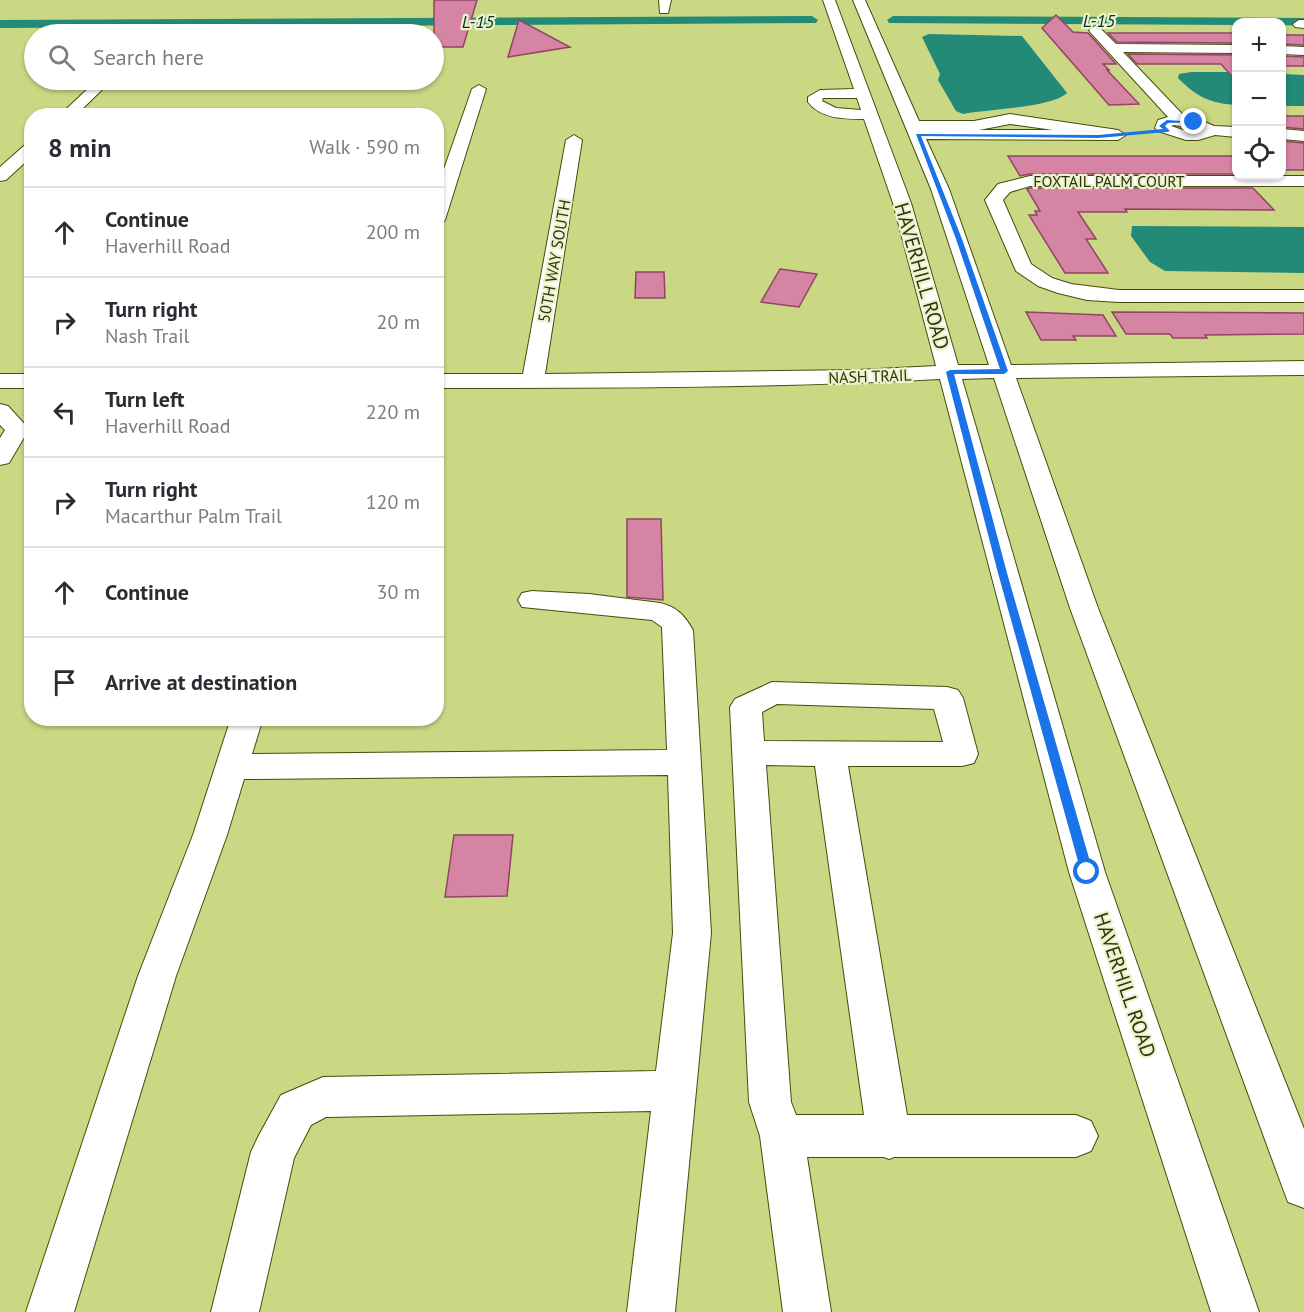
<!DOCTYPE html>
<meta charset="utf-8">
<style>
body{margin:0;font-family:"PT Sans",sans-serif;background:#f7f7f7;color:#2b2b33}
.controls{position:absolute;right:18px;top:18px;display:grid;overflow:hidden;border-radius:12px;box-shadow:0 2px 4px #0004}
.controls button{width:54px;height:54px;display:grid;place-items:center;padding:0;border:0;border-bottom:2px solid #e1e1e2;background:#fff;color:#2b2b33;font:30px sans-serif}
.stop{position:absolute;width:18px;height:18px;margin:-14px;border:4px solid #1a73e8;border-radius:50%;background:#fff}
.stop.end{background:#1a73e8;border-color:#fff;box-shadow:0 2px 6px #0008}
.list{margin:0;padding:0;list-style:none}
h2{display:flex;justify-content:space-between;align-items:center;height:78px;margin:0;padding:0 24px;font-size:26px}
h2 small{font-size:20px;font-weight:400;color:#7c7c81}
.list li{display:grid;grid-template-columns:39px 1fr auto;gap:18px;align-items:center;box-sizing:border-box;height:90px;padding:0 24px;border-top:2px solid #e1e1e2}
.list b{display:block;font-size:22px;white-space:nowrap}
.list p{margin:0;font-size:20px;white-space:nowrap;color:#7c7c81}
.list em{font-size:20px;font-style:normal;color:#7c7c81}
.icon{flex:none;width:33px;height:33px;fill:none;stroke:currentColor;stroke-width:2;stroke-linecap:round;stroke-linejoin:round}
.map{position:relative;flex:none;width:1304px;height:1312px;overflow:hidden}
.search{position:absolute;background:#fff;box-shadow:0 2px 4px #0004;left:24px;top:24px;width:420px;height:66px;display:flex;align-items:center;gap:15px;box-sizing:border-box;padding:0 21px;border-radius:33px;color:#7c7c81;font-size:22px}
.panel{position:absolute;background:#fff;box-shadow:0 2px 4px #0004;left:24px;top:108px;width:420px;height:618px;border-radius:24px}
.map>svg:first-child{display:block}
.water{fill:#228a76}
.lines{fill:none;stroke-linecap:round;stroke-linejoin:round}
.canal{fill:#228a76;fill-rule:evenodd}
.building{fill:#d684a3;stroke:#914564;stroke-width:1.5}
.minor-casing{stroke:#464d0a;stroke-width:2}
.minor{fill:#fff;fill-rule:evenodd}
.route{fill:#1a73e8}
.labels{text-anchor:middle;stroke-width:4.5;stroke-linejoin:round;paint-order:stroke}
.far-street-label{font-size:16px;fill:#2e3210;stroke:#ecf3cb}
.far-water-label{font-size:18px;font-style:italic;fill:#043329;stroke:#ecf3cb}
.street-label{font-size:20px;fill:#2e3210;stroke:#ecf3cb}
</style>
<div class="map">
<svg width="1304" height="1312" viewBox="0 0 1304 1312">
<rect width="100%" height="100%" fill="#cad783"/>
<path class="water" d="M 929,34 L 1022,36 L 1067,93 C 1051,108 987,109 963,114 L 956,111 L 938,80 L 940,74 L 922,37 Z
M 1192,72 L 1236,72 L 1236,105 C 1209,103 1197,97 1178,78 L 1179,74 Z
M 1282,74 L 1304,75 L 1304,106 L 1282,106 Z
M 1132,226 L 1304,227 L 1304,273 L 1165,271 L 1150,262 L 1131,236 Z"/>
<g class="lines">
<path class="canal" d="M 812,16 L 818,20 L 816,23 L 0,28 L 0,20 Z
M 893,16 L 1304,18 L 1304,26 L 1282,25 L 1282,22 L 1236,22 L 1236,25 L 889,23 L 887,20 Z"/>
</g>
<path class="building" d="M 434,0 L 477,0 L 463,47 L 434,47 Z
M 1056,15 L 1073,32 L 1088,33 L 1116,64 L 1103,64 L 1109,70 L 1107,70 L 1139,104 L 1109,105 L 1042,28 Z
M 519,20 L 570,47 L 508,57 Z
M 1108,33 L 1236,33 L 1236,43 L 1117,42 Z
M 1281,35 L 1304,35 L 1304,45 L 1281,44 Z
M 1128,54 L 1236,55 L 1236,81 L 1221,64 L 1137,64 Z
M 1281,56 L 1304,57 L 1304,66 L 1281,66 Z
M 1281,116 L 1304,116 L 1304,129 L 1281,127 Z
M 1281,141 L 1304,143 L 1304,170 L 1281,170 Z
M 1008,156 L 1236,156 L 1236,174 L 1030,174 L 1020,176 Z
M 1030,188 L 1253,188 L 1274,210 L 1125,209 L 1127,212 L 1078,212 L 1096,239 L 1086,239 L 1108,273 L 1065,273 L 1029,215 L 1037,215 L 1035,211 L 1040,211 L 1027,189 Z
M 780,269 L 817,274 L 799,307 L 761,302 Z
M 636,272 L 664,272 L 665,298 L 635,298 Z
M 1026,312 L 1103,315 L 1116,336 L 1073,336 L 1076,340 L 1041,340 Z
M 1112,312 L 1304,313 L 1304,334 L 1205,335 L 1207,338 L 1173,338 L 1170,334 L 1126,334 Z
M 627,519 L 661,519 L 663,600 L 627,597 Z
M 454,835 L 513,835 L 507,896 L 445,897 Z"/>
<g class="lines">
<g class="minor-casing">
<path id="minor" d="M 659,0 L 671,0 L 668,13 L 660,13 Z
M 823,0 L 835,0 L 911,203 L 958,365 L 989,365 L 931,189 L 853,0 L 865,0 L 919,121 L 974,121 L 1010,114 L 1118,130 L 1126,135 L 1118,140 L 926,139 L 949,189 L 1011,365 L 1304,361 L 1304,375 L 1016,378 L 1098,608 L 1304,1129 L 1304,1208 L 1288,1202 L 1282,1186 L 1070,608 L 994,378 L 962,379 L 1105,872 L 1259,1312 L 1211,1312 L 1069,872 L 940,379 C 772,388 604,388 436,388 L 436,374 L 523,374 L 566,140 L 574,135 L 582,140 L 545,374 L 858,370 L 936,366 L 893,203 L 864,119 C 844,119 821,119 808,102 L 808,97 L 820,90 L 854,89 ZM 857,98 L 861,110 L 836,108 L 822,101 L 823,98 ZM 1010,124 L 1053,130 L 979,130 Z
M 1299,20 L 1304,20 L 1304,28 L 1295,27 L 1293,24 Z
M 1095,26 L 1099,27 L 1116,44 L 1236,45 L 1236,53 L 1123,52 L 1185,117 L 1198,119 L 1214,126 L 1236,127 L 1236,137 L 1215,135 L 1198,140 L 1186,140 L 1158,131 L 1155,128 L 1158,120 L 1168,117 L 1091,33 L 1089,30 ZM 1174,125 L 1200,130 L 1186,131 L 1171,126 Z
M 1282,46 L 1304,47 L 1304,55 L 1282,54 Z
M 97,80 L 112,80 L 75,116 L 59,116 Z
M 479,85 L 486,89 L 445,220 L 442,224 L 436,225 L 436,192 L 472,89 Z
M 1282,129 L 1304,131 L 1304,141 L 1282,139 Z
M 32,142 L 32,156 L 6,180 L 0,181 L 0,167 L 26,144 Z
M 1030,176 L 1304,176 L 1304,186 L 1030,186 L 1010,192 L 1003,200 L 1031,264 L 1052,278 L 1071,284 L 1119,290 L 1304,290 L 1304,302 L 1119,302 L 1087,300 L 1058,293 L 1038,286 L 1016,271 L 985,200 L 998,184 Z
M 0,374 L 32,374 L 32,388 L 0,388 Z
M 0,404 L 8,406 L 29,429 L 9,463 L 0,465 L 0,438 L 5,430 L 0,425 Z
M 532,591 L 589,594 L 660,603 C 677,607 684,615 693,630 L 711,933 L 675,1312 L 627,1312 L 651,1111 L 326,1117 L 311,1125 L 294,1158 L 259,1312 L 211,1312 L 251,1152 L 258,1137 L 281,1095 L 323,1077 L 656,1071 L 673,933 L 668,775 L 244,779 L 227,835 L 176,976 L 74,1312 L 26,1312 L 138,976 L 193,835 L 231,718 L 263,718 L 252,754 L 667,750 L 662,627 L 652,620 L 522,607 L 518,600 L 522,593 Z
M 772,682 L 947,687 L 958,690 L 963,698 L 978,754 L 974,763 L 962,766 L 848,766 L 907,1115 L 1076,1115 L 1091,1121 L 1098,1136 L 1091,1151 L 1076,1157 L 894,1157 L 889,1159 L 884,1157 L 807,1157 L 831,1312 L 783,1312 L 760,1136 L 749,1102 L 730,707 L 735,699 ZM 777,704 L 934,709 L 943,742 L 764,741 L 762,712 ZM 766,765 L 815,766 L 864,1115 L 796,1115 L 791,1102 Z"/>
</g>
<use href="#minor" class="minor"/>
</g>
<path class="route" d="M 1167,120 L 1196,122 L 1168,123 L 1165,126 L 1170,131 L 1167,132 L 1098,138 L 921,136 L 962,239 L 1008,371 L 1004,374 L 954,374 L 1007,573 L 1093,872 L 1087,877 L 1081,872 L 998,573 L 946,372 L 950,370 L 1000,369 L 956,239 L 916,134 L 1098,135 L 1163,129 L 1159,126 Z"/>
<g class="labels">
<g class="far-street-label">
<text x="1109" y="187">FOXTAIL PALM COURT</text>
<text transform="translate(554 261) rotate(-80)" y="6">50TH WAY SOUTH</text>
<text transform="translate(870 376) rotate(-2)" y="6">NASH TRAIL</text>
</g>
<g class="far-water-label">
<text x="1099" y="27">L-15</text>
<text x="478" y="28">L-15</text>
</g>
<g class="street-label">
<text transform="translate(922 276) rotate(74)" y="7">HAVERHILL ROAD</text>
<text transform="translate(1125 985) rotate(71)" y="7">HAVERHILL ROAD</text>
</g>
</g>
</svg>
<div class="controls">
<button>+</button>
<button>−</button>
<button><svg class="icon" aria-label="locate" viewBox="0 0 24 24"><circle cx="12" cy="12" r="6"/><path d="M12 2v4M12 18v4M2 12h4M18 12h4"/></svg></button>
</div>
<div class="stop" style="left:1087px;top:872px"></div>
<div class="stop end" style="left:1194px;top:122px"></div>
<div class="search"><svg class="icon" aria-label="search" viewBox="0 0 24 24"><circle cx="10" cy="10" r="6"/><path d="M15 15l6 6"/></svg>Search here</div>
<section class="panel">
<h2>8 min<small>Walk · 590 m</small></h2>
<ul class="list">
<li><svg class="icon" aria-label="ahead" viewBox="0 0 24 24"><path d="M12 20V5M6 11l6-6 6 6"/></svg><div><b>Continue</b><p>Haverhill Road</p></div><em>200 m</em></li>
<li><svg class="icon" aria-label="right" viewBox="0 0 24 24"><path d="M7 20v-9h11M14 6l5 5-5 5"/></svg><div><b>Turn right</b><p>Nash Trail</p></div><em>20 m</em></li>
<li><svg class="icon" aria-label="left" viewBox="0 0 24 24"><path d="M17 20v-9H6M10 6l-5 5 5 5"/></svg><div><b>Turn left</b><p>Haverhill Road</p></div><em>220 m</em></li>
<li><svg class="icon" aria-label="right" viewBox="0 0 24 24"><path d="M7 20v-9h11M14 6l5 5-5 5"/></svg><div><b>Turn right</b><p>Macarthur Palm Trail</p></div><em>120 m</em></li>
<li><svg class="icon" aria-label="ahead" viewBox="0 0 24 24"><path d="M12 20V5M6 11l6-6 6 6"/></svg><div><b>Continue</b></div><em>30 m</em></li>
<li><svg class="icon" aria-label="arrive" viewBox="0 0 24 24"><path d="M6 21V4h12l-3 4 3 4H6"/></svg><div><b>Arrive at destination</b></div></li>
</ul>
</section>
</div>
